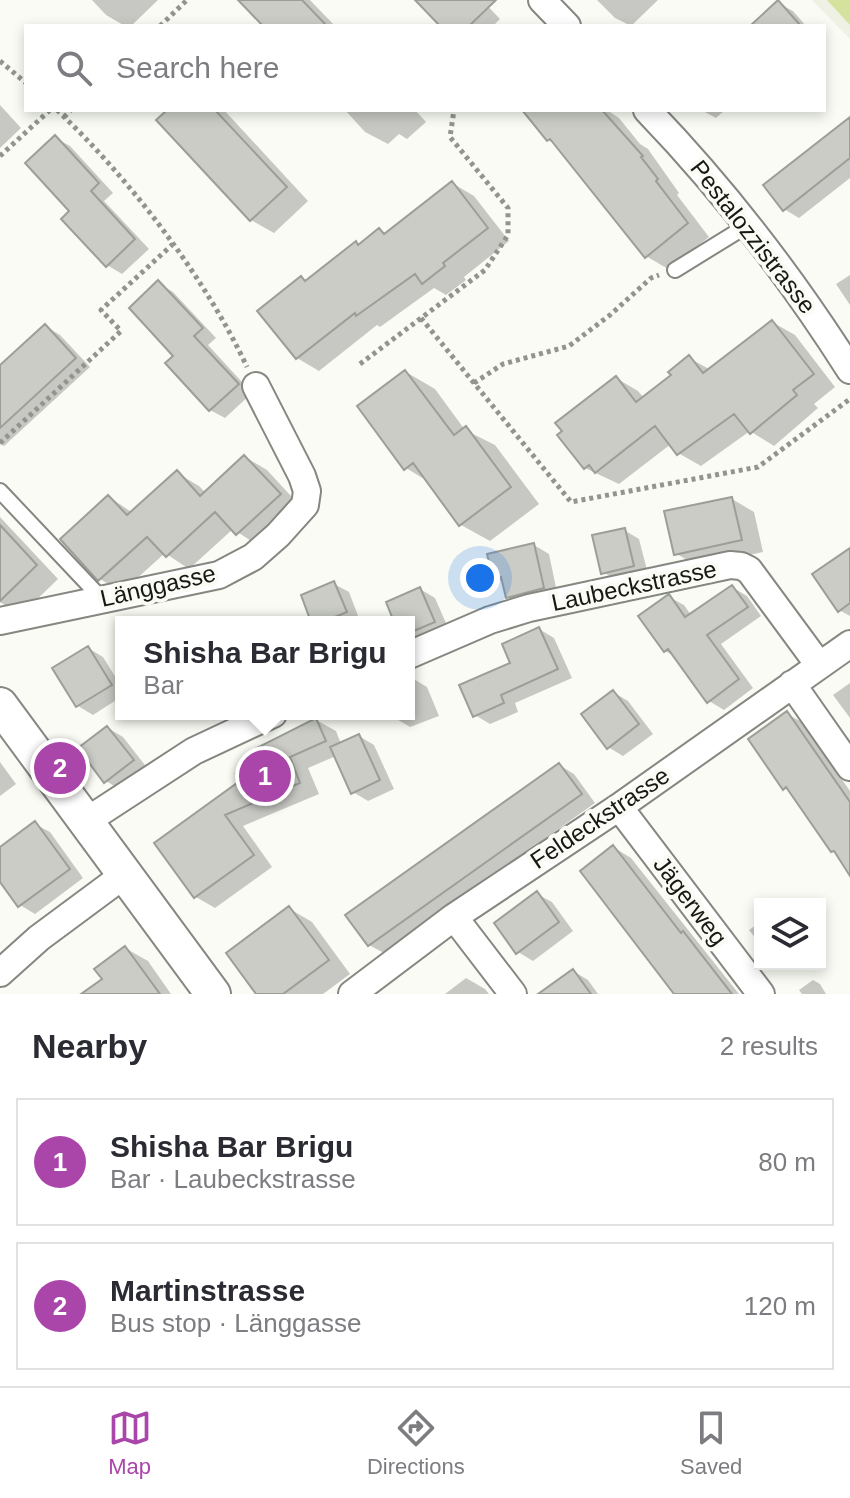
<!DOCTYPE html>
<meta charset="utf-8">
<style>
body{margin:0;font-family:Arial,sans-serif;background:#f7f7f7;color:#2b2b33}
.controls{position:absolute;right:24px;bottom:24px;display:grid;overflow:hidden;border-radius:0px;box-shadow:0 4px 12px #0003}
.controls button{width:72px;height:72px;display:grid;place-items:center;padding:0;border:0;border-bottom:2px solid #e1e1e2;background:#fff;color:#2b2b33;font:40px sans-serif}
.you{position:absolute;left:480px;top:578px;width:28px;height:28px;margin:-20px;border:6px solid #fff;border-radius:50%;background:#1a73e8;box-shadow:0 0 0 12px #1a73e833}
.badge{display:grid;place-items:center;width:52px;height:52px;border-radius:50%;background:#aa45aa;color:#fff;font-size:26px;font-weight:700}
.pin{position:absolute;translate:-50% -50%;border:4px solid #fff;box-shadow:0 2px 8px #0006}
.popup{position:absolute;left:115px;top:616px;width:300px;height:104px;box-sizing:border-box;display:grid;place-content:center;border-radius:0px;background:#fff;filter:drop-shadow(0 2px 6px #0005);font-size:26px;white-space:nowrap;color:#7c7c81}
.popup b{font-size:30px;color:#2b2b33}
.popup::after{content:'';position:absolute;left:50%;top:100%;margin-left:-16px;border:16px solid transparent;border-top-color:#fff}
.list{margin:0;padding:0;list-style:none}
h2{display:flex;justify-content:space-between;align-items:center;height:104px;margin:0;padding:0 32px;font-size:34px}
h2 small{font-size:26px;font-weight:400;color:#7c7c81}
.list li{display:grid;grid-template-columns:52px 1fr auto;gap:24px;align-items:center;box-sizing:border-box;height:128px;margin:0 16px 16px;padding:0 16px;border:2px solid #e1e1e2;border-radius:0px}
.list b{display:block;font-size:30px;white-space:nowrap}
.list p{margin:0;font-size:26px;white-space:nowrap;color:#7c7c81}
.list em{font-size:26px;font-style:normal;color:#7c7c81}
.icon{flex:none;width:44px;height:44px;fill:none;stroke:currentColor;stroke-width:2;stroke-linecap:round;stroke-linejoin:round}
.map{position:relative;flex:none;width:850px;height:994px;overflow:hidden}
.search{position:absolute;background:#fff;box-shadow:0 4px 12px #0003;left:24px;right:24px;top:24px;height:88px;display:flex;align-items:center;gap:20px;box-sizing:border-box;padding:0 28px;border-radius:0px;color:#7c7c81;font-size:30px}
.sheet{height:392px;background:#fff}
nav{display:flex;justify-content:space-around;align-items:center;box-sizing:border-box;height:112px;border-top:2px solid #e1e1e2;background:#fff;font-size:22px;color:#7c7c81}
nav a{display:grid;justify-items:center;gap:4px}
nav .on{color:#aa45aa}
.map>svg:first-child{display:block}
.built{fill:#eef1e3}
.garden{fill:#d4e29d}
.shadow{fill:#0003}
.building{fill:#caccc5;stroke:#9c9e98;stroke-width:2}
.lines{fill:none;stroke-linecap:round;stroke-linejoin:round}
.service-casing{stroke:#858781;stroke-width:18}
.minor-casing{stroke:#858781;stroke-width:30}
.tertiary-casing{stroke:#858781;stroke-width:38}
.path{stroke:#93948f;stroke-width:5;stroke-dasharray:4 4;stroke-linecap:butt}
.service{stroke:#fff;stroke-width:14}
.minor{stroke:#fff;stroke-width:26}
.tertiary{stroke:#fff;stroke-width:34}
.labels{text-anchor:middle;stroke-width:8;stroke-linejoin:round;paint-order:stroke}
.street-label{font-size:24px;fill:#171715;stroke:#f9fbf4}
</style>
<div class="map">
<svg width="850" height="994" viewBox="0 0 850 994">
<rect width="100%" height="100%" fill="#f9fbf4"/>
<path class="built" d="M 812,0 L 850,0 L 850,39 Z"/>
<path class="garden" d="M 827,0 L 850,0 L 850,25 Z"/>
<path class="shadow" d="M 92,0 L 158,0 L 131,26 L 125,26 L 106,15 Z
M 248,0 L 310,0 L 335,26 L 266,26 Z
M 418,0 L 482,0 L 500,19 L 493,26 L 442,26 Z
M 597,0 L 658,0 L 631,26 L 615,18 Z
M 778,3 L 793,11 L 806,26 L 753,26 Z
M 0,105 L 21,128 L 0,148 Z
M 170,110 L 224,110 L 308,201 L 274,233 L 251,220 Z
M 345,110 L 415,110 L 426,122 L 407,139 L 399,134 L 388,144 L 365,132 Z
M 524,110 L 607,110 L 619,118 L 640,144 L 648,149 L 679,193 L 677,195 L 709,237 L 668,269 L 646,256 L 560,147 L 548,140 Z
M 701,110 L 725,110 L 716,118 Z
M 850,120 L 850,178 L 799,218 L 784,209 Z
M 55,138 L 70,146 L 113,193 L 104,201 L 149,249 L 122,274 L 107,265 L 72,211 Z
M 452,183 L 474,196 L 509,241 L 464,277 L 466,280 L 446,295 L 434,288 L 380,327 L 377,325 L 319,371 L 297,358 L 302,279 L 307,282 L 356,244 L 360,246 L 380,231 L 387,235 Z
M 850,275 L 850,305 L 836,284 Z
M 158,283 L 173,292 L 216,338 L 208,345 L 252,393 L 225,418 L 210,410 L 176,356 Z
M 772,322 L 795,335 L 835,387 L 814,404 L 818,408 L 774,446 L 750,431 L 701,466 L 678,453 L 671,444 L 619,484 L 585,468 L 616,378 L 638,391 L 644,398 L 674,375 L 689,358 L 711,370 Z
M 45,326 L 60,335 L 90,367 L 4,446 L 0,444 L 0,368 Z
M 406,372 L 435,389 L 465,430 L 495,445 L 539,504 L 490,541 L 461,525 L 429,482 L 406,468 Z
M 245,457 L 267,470 L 302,508 L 260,547 L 233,529 L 189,569 L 165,553 L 122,592 L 100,579 L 109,497 L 133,513 L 177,473 L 199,486 L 206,493 Z
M 732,499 L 754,512 L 763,552 L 698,566 L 675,553 Z
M 0,517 L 58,579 L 21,615 L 0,602 Z
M 624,530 L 639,539 L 648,574 L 618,581 L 603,572 Z
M 534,545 L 549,554 L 558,597 L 523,606 L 508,597 L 505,583 L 495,578 Z
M 850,550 L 850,616 L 839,610 Z
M 334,584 L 349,592 L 360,621 L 313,622 Z
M 732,587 L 747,596 L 761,616 L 721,644 L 753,688 L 724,710 L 709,701 L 676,657 L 665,651 L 669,597 L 684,605 L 691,615 Z
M 420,589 L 435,598 L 449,630 L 417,644 L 409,639 L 409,622 L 396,622 Z
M 539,629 L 554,638 L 572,678 L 515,703 L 518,712 L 490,724 L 475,715 Z
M 88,648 L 103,657 L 121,686 L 121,697 L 93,715 L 78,706 L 55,669 Z
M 412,678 L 427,687 L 439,716 L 410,727 L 395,718 L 393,714 L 409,714 L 409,679 Z
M 850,683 L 850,718 L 833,695 Z
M 613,692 L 628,701 L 653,734 L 623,756 L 608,747 Z
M 787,714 L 802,722 L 850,791 L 850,871 L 839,855 L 832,851 L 792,793 L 784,788 Z
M 316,720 L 336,731 L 341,744 L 359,736 L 374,745 L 394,789 L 368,801 L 353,792 L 336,756 L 308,768 L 319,794 L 243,826 L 272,867 L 215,908 L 196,897 L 157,844 L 261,768 Z
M 108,728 L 123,737 L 148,769 L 121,790 L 106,781 Z
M 0,762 L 16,784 L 0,796 Z
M 559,765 L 574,774 L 595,803 L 384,953 L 369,945 Z
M 35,824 L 50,832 L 83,878 L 35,914 L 20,905 L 0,878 L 0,849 Z
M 613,847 L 631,858 L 739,994 L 677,994 Z
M 537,894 L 552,902 L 573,931 L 533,961 L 518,952 Z
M 290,909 L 312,922 L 350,974 L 323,994 L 259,994 Z
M 760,922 L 760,944 L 749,930 Z
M 125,948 L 148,961 L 171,994 L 85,994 L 104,980 Z
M 573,971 L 588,980 L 598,994 L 551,994 Z
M 466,978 L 485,989 L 489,994 L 445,994 Z
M 813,980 L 820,984 L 826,994 L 802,994 L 799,990 Z"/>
<path class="building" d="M 238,0 L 302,0 L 327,26 L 263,26 Z
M 415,0 L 496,0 L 469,26 L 440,26 Z
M 778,0 L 801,26 L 750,26 Z
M 167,110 L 215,110 L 287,187 L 250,221 L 156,120 Z
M 522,110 L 602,110 L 643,156 L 641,157 L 658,179 L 656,181 L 688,223 L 645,258 L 550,139 L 547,141 Z
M 850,117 L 850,158 L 783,211 L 763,185 Z
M 55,135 L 99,183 L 91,191 L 135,239 L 106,267 L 61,219 L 69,211 L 25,163 Z
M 452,181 L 488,228 L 443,263 L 445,266 L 422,284 L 415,274 L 356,316 L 355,313 L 296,359 L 257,311 L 301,276 L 305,281 L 356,241 L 358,245 L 379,228 L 384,234 Z
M 158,280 L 203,328 L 194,336 L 239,384 L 209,411 L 165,363 L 173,356 L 129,308 Z
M 772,320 L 814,374 L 793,390 L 797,395 L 750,434 L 734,414 L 677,455 L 655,426 L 595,473 L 589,465 L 584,469 L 557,435 L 562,431 L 555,423 L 616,376 L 636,402 L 671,375 L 668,372 L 689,355 L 703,373 Z
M 45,324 L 76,358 L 0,428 L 0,365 Z
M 405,370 L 454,435 L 466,426 L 511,487 L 459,526 L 413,463 L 404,470 L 357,406 Z
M 244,455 L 281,494 L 236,535 L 215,512 L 166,557 L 147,537 L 98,581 L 60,539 L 108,495 L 127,515 L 177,470 L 200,496 Z
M 732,497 L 742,540 L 674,555 L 664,511 Z
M 0,525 L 37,565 L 0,601 Z
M 625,528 L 634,566 L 601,574 L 592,535 Z
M 534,543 L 544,588 L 506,598 L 501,577 L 493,579 L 487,554 Z
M 850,548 L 850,603 L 838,612 L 812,574 Z
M 334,581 L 347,612 L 323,622 L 311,622 L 301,595 Z
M 732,585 L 748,607 L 707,635 L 739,679 L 707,703 L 668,649 L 664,652 L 638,616 L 669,594 L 685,617 Z
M 420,587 L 435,622 L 409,633 L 409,622 L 394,622 L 386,602 Z
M 539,627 L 558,669 L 501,695 L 504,703 L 473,717 L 459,685 L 510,663 L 502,644 Z
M 88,646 L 112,685 L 76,707 L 52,668 Z
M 613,690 L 639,724 L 607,749 L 581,714 Z
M 787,711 L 850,802 L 850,876 L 834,851 L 831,852 L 786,787 L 783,790 L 748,739 Z
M 316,718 L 326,741 L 290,757 L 300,783 L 225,815 L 254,855 L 194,898 L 154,843 L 241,780 L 236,774 L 258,767 L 251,751 Z
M 107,726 L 134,760 L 104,783 L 78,748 Z
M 359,734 L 380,780 L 351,794 L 330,747 Z
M 559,763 L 582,794 L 368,946 L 345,915 Z
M 35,821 L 70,869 L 18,907 L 0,882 L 0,847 Z
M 613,845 L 681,933 L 683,931 L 732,994 L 674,994 L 580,871 Z
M 537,891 L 559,922 L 516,954 L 494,923 Z
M 289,906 L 329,960 L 283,994 L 256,994 L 226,953 Z
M 125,946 L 160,994 L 81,994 L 102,979 L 94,969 Z
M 573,969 L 591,994 L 538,994 Z"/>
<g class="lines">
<g class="service-casing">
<path id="service" d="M 675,270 L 748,225
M 0,491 L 102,599"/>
</g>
<g class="minor-casing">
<path id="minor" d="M 542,0 L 567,26
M 647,110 C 724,190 791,277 850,370
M 0,621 L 219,575 L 253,557 L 278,535 L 305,505 L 307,491 L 302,476 L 256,386
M 409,655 L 490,620 L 529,608 L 730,565 L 741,566 L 749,570 L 819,665
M 792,684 L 850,767
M 619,807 L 761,994
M 85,822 L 194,751 L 273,714
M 454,917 L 513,994
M 0,973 L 39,938 L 124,875
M 352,994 L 454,917 L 619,807 L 850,644"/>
</g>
<g class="tertiary-casing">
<path id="tertiary" d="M 0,705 L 213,994"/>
</g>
<path class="path" d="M 160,26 L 187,0
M 0,61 L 26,83
M 57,110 C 129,178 205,277 247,367
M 64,117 L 71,110
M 0,156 L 50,110
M 421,318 L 571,502 L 758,467 L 850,399
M 360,364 L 485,270 L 508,235 L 508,208 L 450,137 L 454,110
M 474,383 L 503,364 L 569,346 L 610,315 L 651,278 L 659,275
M 0,443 L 121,331 L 101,310 L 173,244"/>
<use href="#service" class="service"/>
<use href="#minor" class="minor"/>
<use href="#tertiary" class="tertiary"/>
</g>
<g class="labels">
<g class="street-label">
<text transform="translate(753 237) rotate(52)" y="8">Pestalozzistrasse</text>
<text transform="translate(158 586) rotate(-13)" y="8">Länggasse</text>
<text transform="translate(634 586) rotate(-12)" y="8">Laubeckstrasse</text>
<text transform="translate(600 818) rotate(-34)" y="8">Feldeckstrasse</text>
<text transform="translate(690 901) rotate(53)" y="8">Jägerweg</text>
</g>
</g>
</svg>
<div class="controls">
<button><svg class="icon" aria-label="layers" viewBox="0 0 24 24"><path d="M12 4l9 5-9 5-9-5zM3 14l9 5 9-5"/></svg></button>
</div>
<div class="you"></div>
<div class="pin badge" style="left:265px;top:776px">1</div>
<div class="popup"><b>Shisha Bar Brigu</b>Bar</div>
<div class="pin badge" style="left:60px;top:768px">2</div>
<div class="search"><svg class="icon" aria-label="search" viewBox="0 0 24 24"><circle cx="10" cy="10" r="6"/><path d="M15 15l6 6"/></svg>Search here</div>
</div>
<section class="sheet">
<h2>Nearby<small>2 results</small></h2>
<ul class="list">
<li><span class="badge">1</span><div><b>Shisha Bar Brigu</b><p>Bar · Laubeckstrasse</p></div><em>80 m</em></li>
<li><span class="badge">2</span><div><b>Martinstrasse</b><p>Bus stop · Länggasse</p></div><em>120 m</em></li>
</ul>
</section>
<nav>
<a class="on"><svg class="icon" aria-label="map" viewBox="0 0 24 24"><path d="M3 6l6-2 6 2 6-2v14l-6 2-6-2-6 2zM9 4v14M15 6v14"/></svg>Map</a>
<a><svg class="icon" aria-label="directions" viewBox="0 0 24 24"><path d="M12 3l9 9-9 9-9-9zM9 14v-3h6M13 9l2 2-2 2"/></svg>Directions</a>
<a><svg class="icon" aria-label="saved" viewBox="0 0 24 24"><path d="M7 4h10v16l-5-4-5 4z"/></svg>Saved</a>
</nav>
